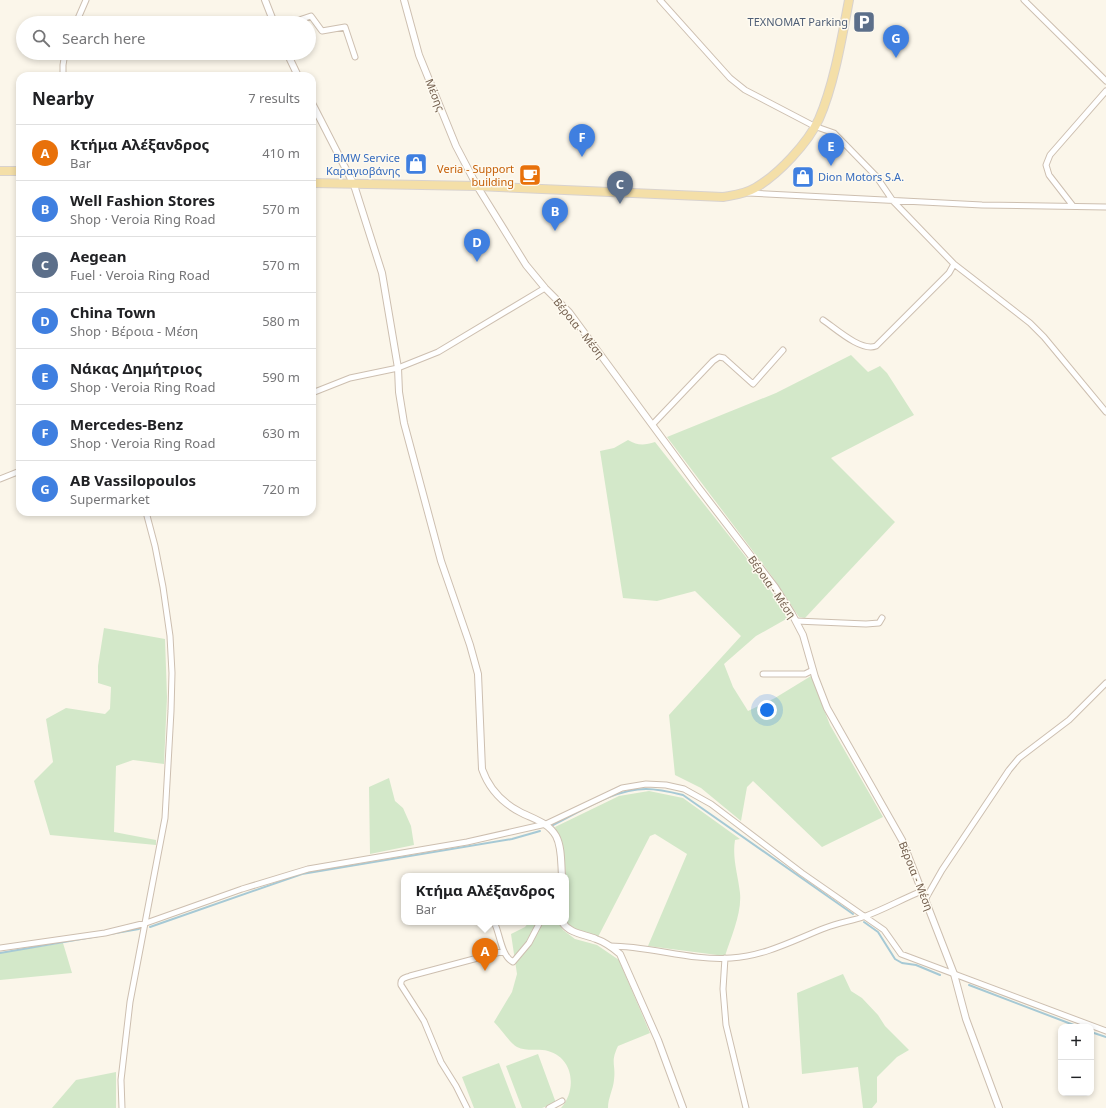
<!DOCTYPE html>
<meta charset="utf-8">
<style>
body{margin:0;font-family:"Noto Sans",sans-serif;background:#f6f6f6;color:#202124}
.controls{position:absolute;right:12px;bottom:12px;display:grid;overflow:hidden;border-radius:8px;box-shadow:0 2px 6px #0003}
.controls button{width:36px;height:36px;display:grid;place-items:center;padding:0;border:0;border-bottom:1px solid #e0e0e0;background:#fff;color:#202124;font:20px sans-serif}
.you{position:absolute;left:767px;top:710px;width:14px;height:14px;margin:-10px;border:3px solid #fff;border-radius:50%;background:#1a73e8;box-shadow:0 0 0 6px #1a73e833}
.badge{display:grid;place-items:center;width:26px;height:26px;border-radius:50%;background:#744d3c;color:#fff;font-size:13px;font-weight:700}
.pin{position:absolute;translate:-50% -33px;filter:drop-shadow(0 1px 2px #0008)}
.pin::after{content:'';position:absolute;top:21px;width:14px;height:12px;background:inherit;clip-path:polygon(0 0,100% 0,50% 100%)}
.popup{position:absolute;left:401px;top:873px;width:168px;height:52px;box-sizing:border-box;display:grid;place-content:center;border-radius:8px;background:#fff;filter:drop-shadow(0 1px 3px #0005);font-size:13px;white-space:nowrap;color:#757577}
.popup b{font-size:15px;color:#202124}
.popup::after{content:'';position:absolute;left:50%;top:100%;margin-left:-8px;border:8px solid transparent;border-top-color:#fff}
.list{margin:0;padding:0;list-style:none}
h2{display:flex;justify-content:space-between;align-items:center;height:52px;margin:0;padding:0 16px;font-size:17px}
h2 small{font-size:13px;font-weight:400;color:#757577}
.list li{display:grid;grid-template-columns:26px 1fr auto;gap:12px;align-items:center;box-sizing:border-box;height:56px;padding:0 16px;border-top:1px solid #e0e0e0}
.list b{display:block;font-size:15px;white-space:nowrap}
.list p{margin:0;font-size:13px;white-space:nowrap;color:#757577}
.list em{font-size:13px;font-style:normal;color:#757577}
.icon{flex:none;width:22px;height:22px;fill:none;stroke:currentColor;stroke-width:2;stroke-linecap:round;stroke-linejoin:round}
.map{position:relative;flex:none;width:1106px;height:1108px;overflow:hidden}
.search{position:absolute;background:#fff;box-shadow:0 2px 6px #0003;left:16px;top:16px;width:300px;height:44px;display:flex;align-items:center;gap:10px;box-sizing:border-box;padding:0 14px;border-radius:22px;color:#757577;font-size:15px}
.panel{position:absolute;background:#fff;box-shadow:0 2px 6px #0003;left:16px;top:72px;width:300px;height:444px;border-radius:12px}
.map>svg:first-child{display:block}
.green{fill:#d3e8c9}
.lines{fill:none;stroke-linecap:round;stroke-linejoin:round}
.stream{stroke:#a6c9d5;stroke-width:2}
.minor-casing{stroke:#cdbfb0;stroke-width:7}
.tertiary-casing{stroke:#cdbfb0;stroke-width:8}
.primary-casing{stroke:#d8d2ce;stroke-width:10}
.minor{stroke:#fff;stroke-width:5}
.tertiary{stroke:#fff;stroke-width:6}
.primary{stroke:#f4dfa8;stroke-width:8}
.labels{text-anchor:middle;stroke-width:3;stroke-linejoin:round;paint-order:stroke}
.service-label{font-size:11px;fill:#4e5e75;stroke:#fefaf0;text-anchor:end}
.street-label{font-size:11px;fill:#74604f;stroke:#fefaf0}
.shop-label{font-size:11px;fill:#366cbe;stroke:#fefaf0;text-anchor:end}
.food-label{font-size:11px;fill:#c56008;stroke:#fefaf0;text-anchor:end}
</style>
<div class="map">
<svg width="1106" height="1108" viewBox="0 0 1106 1108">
<rect width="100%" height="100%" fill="#fbf6ea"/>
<path class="green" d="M 851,355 L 868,372 L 880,366 L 887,373 L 914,415 L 831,458 L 895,522 L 805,618 L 799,617 L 774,579 L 667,437 L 776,393 Z
M 628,440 C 638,446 645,445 655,442 L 764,580 L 788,618 L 756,636 L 724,664 L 733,687 L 748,711 L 775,698 L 811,676 L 830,725 L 883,817 L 822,847 L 753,781 L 747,787 L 741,821 L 701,788 L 675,775 L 669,715 L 741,636 L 695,591 L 657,601 L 623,598 L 600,451 L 614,448 Z
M 104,628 L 165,639 L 167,697 L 164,764 L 133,760 L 116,766 L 114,832 L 156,840 L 156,845 L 50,835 L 34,781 L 53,762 L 46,719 L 66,708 L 105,714 L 110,709 L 111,687 L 98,683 L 98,666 Z
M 389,778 L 395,801 L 403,808 L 411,826 L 414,845 L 370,854 L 369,787 Z
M 649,791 L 683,798 L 740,839 L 735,840 C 732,858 738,875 740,893 C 742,913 731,937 725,956 L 648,946 L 687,854 L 655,834 L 650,836 L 598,937 L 577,932 L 565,922 L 566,876 L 563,850 L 555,827 L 619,796 Z
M 529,922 L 558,922 L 563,930 L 575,939 L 597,945 L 619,960 L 650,1033 L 618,1046 C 610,1063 616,1064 614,1080 C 613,1090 608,1098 608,1108 L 561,1108 C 577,1090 574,1058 548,1051 C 538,1048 527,1052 517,1047 C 509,1042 501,1029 494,1022 L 512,992 L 517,974 L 511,934 L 525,927 Z
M 63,943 L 72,973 L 0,980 L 0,953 Z
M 843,974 L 851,991 L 862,998 L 878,1015 L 885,1026 L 909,1050 L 897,1057 L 877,1077 L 877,1102 L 872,1108 L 863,1108 L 858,1067 L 802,1074 L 797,993 Z
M 538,1054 L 556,1103 L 542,1108 L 522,1108 L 506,1066 Z
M 499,1063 L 516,1108 L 474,1108 L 462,1077 Z
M 116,1072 L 116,1108 L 52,1108 L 76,1080 Z"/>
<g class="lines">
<path class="stream" d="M 553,825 C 582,811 614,789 646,789 C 658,789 671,792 683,795 L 853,914
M 864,922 L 878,932 L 895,959 L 902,963 L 916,965 L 940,975
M 150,927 L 302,874 L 512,839 L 540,831
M 0,953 L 139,929
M 969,985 L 1079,1027
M 1091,1032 L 1106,1037"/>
<g class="minor-casing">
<path id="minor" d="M 660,0 L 730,78 L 745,90 L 814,126 L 834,133 L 876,176 L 893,201 L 954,264 L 1030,323 L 1044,337 L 1106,412
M 1024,0 L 1106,81
M 76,23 L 86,0
M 290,23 L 311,16 L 322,31 L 345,27 L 355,57
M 63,76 L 63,65 L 65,53
M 748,193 L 982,205 L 1106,207
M 1073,206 L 1049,175 L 1046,165 L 1050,155 L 1106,91
M 823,320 C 835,328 861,352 876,346 L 949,273 L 954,264
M 312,393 L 350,378 L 398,368 L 438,352 L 545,288
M 653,424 L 713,361 L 719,357 L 724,358 L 753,384 L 783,350
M 0,479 L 20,471
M 796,621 L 866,624 L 879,623 L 882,618
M 763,674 L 805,674 L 813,670
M 926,898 L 942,870 L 1009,770 L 1019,758 L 1069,720 L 1106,683
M 494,922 C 500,933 501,956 513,962 L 529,943 L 540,922
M 610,946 C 651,946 690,961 731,958 C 765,956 794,940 825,928 C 838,923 851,921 863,917 C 883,910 902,899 922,891
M 0,948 L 105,933 L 146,923 L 242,889 L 308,869 L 467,842 L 546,824 L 622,788 L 646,784 L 666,785 L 684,789 L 711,804 L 802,873 L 884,930 L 901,954 L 1106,1031
M 725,958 L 723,989 L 726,1025 L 746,1108
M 122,1108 L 121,1080 L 130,1002 L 165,818 L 171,711 L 172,673 L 170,636 L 163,587 L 155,546 L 146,512
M 467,1108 L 456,1086 L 441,1062 L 424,1021 L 401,985 C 400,978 405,978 410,976 L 504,951
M 549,1108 L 562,1101"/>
</g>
<g class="tertiary-casing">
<path id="tertiary" d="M 265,0 L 274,23
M 404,0 L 419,55 L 456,146 L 477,186 L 526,265 L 545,288 L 569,312 L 698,487 L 775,587 L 792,614 L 803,635 L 815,677 L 827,708 L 902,840 L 954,974 L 966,1019 L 999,1108
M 287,53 L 298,76
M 312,103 L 354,185 L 382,273 L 398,368 L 399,392 L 404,423 L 441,561 L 470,645 L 478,674 L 482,769 C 489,789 501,802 520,812 C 533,819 548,822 556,836 C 562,847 561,864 562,876
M 562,922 C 570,934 584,934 596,939 C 605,942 613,948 620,954 L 658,1040 L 683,1108"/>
</g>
<g class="primary-casing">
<path id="primary" d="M 0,171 L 20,171
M 312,183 L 477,186 L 723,197 C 734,195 745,194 755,188 C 778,175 808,143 819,119 C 834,85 842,37 849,0"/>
</g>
<use href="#minor" class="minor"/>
<use href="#tertiary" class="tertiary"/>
<use href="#primary" class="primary"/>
</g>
<defs>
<g id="parking-square" transform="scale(1.15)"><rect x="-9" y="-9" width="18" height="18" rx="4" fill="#5c6f8a" stroke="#fefaf0"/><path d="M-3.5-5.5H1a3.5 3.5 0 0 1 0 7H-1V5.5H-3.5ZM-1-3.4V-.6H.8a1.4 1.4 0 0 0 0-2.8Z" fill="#fff"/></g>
<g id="shop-square" transform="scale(1.15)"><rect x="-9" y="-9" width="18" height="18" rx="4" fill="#3f7fe0" stroke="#fefaf0"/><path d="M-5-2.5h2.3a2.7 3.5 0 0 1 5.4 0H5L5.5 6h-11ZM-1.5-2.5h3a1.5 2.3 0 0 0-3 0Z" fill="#fff"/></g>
<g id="cafe-square" transform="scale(1.15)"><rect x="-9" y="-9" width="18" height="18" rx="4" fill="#e8710a" stroke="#fefaf0"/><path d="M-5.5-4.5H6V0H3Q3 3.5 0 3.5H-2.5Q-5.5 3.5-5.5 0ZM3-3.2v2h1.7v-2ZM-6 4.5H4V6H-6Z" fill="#fff"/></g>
</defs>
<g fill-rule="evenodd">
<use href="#parking-square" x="864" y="22"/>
<use href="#shop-square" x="416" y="164"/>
<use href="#cafe-square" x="530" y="175"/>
<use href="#shop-square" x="803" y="177"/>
</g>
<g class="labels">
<g class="service-label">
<text x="848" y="26">ΤΕΧΝΟΜΑΤ Parking</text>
</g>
<g class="street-label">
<text transform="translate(435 95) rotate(68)" y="4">Μέσης</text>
<text transform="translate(579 328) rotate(51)" y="4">Βέροια - Μέση</text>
<text transform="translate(772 587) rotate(55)" y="4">Βέροια - Μέση</text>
<text transform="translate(916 876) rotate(68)" y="4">Βέροια - Μέση</text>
</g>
<g class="shop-label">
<text x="400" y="162">BMW Service<tspan x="400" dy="13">Καραγιοβάνης</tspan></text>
<text x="818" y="181" text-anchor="start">Dion Motors S.A.</text>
</g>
<g class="food-label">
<text x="514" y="173">Veria - Support<tspan x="514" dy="13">building</tspan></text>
</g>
</g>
</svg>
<div class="controls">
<button>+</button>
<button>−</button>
</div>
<div class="you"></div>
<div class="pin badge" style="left:485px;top:971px;background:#e8710a">A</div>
<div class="popup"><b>Κτήμα Αλέξανδρος</b>Bar</div>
<div class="pin badge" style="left:555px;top:231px;background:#3f7fe0">B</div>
<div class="pin badge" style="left:620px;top:204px;background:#5c6f8a">C</div>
<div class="pin badge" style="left:477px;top:262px;background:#3f7fe0">D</div>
<div class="pin badge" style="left:831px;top:166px;background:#3f7fe0">E</div>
<div class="pin badge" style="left:582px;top:157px;background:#3f7fe0">F</div>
<div class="pin badge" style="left:896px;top:58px;background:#3f7fe0">G</div>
<div class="search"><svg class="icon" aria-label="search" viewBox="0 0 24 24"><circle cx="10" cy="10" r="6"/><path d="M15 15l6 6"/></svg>Search here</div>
<section class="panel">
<h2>Nearby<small>7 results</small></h2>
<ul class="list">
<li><span class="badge" style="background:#e8710a">A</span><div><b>Κτήμα Αλέξανδρος</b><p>Bar</p></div><em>410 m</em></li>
<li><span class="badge" style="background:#3f7fe0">B</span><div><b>Well Fashion Stores</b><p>Shop · Verοia Ring Road</p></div><em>570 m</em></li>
<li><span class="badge" style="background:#5c6f8a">C</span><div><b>Aegean</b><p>Fuel · Verοia Ring Road</p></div><em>570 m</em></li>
<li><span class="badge" style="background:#3f7fe0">D</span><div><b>China Town</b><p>Shop · Βέροια - Μέση</p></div><em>580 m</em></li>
<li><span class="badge" style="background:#3f7fe0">E</span><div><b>Νάκας Δημήτριος</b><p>Shop · Verοia Ring Road</p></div><em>590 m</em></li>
<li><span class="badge" style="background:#3f7fe0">F</span><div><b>Mercedes-Benz</b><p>Shop · Verοia Ring Road</p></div><em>630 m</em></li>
<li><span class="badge" style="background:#3f7fe0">G</span><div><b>AB Vassilopoulos</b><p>Supermarket</p></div><em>720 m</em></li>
</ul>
</section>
</div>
